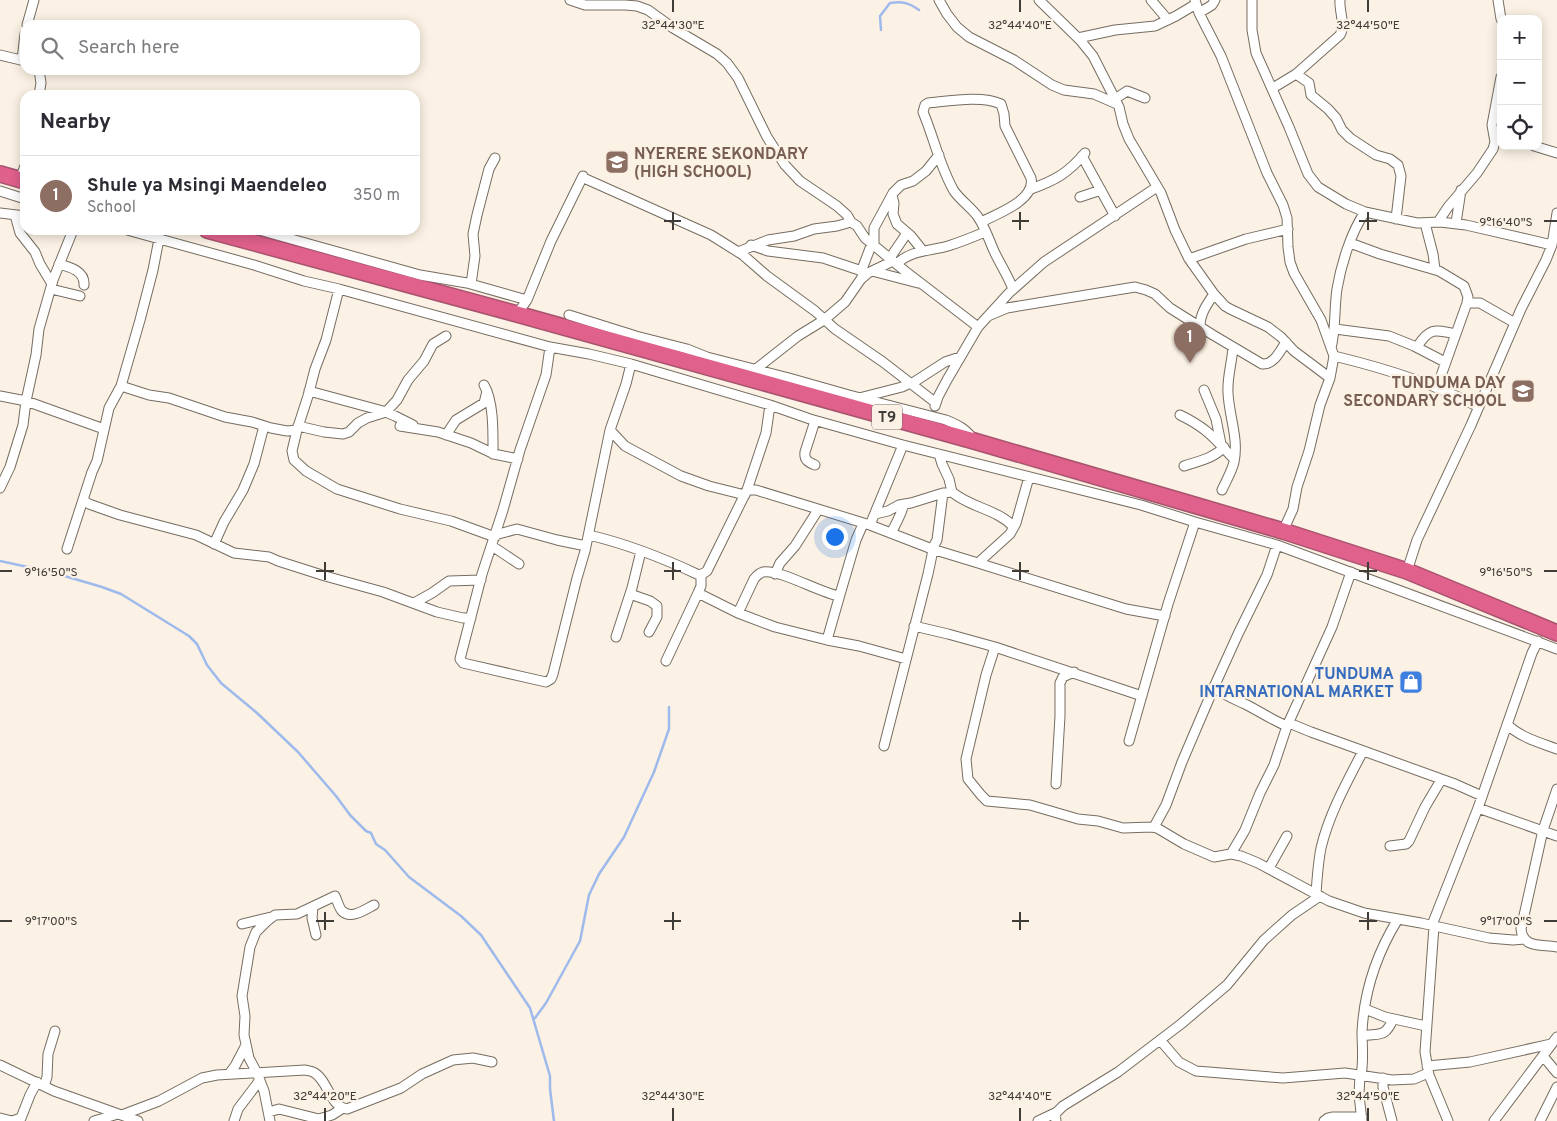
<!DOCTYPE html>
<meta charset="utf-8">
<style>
body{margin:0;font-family:Overpass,sans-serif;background:#f7f7f7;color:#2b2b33}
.controls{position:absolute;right:15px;top:15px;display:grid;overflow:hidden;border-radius:10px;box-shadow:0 2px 12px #0003}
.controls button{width:45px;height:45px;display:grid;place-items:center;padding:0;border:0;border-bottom:1px solid #e1e1e2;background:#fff;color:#2b2b33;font:25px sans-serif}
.you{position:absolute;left:834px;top:536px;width:18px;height:18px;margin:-12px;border:4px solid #fff;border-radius:50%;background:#1a73e8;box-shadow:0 0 0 8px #1a73e833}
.badge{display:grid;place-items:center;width:32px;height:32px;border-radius:50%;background:#7c3aed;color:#fff;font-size:16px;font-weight:700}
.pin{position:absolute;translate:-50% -41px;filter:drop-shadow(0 1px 2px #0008)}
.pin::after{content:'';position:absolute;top:26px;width:18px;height:15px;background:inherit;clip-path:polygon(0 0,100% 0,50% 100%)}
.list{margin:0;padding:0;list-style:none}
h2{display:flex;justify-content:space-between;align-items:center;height:65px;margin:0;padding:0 20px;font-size:21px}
h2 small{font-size:16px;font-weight:400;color:#7c7c81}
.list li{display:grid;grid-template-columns:32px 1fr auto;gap:15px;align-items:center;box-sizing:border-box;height:80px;padding:0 20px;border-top:1px solid #e1e1e2}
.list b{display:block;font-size:19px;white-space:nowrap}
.list p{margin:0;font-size:16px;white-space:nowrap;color:#7c7c81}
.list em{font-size:16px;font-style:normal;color:#7c7c81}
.icon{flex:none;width:28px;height:28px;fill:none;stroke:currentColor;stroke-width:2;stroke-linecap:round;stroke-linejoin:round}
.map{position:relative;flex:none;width:1557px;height:1121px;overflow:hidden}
.search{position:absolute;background:#fff;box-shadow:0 2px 12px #0003;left:20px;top:20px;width:400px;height:55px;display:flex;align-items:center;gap:12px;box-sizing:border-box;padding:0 18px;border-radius:15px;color:#7c7c81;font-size:19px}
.panel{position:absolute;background:#fff;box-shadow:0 2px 12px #0003;left:20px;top:90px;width:400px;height:145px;border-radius:15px}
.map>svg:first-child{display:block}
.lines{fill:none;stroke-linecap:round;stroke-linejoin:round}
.stream{stroke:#9ebaec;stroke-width:2.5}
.street-casing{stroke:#766d61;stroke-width:11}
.highway-casing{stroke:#a8546e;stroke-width:18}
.street{stroke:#fff;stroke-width:9}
.highway{stroke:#e0618c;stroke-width:15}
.ticks{fill:none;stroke:#403c37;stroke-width:2}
.labels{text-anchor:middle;stroke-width:4.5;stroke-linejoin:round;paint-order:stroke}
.shield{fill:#fbf1e4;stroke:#78726b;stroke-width:1}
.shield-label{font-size:15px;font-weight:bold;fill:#403c37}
.education-label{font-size:16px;font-weight:bold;fill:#785e54;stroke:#fbf1e4;text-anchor:start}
.shop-label{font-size:16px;font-weight:bold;fill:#366cbe;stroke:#fbf1e4;text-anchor:end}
.ticks-label{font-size:12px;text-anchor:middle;fill:#403c37;stroke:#fbf1e4;stroke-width:4.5;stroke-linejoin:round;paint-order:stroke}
</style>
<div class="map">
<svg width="1557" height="1121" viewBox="0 0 1557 1121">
<rect width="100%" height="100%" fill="#fbf1e4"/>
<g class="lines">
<path class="stream" d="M 881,30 L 880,16 L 890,3 C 903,1 909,3 919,10
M 0,561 L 51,572 L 102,587 L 121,594 L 189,636 L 197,644 L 207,665 L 221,683 L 257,713 L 298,752 L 336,796 L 350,815 L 366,831 L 371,833 L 376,844 L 385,850 L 409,877 L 461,916 L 481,935 L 530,1008 L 550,1076 L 550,1089 L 554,1121
M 535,1018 L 546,1003 L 580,941 L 589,895 L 599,874 L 624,837 L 654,772 L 669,729 L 669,707"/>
<g class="street-casing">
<path id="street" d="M 570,0 L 585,5 L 625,5 L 637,6 L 648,10 L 673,28 L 717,54 L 727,63 L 738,78 L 767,137 L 785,165 L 800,181 L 837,206 L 847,215 L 851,222 L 857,226 L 865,238 L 905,271 L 978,327
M 939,0 L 947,14 L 957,27 L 969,37 L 1014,60 L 1052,85 L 1064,90 L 1094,94 L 1117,104
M 1039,0 L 1080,40 L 1093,56 L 1119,107 L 1123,124 L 1129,139 L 1161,193 L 1175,230 L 1189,259 L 1214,294 L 1225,306 L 1230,309 L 1268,327 L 1281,337 L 1294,351 L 1330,378
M 1151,0 L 1168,20
M 1195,0 L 1199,13 L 1221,56 L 1267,173 L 1283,205 L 1287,218 L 1288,247 L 1290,262 L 1294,273 L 1321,320 L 1334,356 L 1330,378 L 1320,405 L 1309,451 L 1297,487 L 1293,509 L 1283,531
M 1252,0 L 1252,30 L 1256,53 L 1289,127 L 1308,174 L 1318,187 L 1346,204 L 1365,212 L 1417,223 L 1440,222 L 1466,225 L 1552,245
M 1498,0 L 1501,19
M 1199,13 L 1212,5 L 1215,0
M 27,25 L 34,0
M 1078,38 L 1115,30 L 1155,26 L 1176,16 L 1196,4
M 0,55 L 25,61
M 22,60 L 25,34
M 39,70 L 41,83 L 39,95
M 1296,74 L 1309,83 L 1311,95 L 1328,109 L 1336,118 L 1342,130 L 1350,138 L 1376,155 L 1390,159 L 1398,165 L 1401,176 L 1396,219
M 1273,88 L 1296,74 L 1340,35 C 1346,25 1339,12 1340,0
M 1115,99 L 1127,91 L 1145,98
M 1534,146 L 1557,153
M 1082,156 L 1115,216
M 20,179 L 25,166
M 586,179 L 711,235 L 743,255 L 767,276 L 815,311 L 835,329 L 883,362 L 936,403
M 1031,189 C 1056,180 1068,173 1085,153
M 0,191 L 25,199
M 892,195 L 894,203 L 893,214 L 897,224 L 911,236 L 923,251
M 1080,197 L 1101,190
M 0,213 L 25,216
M 15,215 L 20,233 L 35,252 L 40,264 L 52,284
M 981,222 C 997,214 1036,200 1031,178 L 1005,126 L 1004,114 L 1001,104 C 982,95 949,101 928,103 L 925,105 L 923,112 C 934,138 940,167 954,191 C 961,201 971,207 978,217 C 985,227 989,240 994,251 C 1000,264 1008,276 1013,289
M 1438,222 L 1448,207 L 1477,173 L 1493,149 L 1495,142 L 1492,125 L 1501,77
M 1425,223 L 1433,254 L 1435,269
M 1456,223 L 1461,190
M 127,230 L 254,265 L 304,281 L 339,289 L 550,347 L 589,354 L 631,364 L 770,405 L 810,419 L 903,445 L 1141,505 L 1195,522 L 1277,545 L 1557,649
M 259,230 L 420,275 L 467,283 L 527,300
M 1350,243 L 1380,254 L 1439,271 L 1464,286 L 1468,297 L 1467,303 L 1437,387
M 751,245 L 768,251 L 823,258 L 868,273
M 874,245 L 874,228 L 893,193 L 901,185 L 913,181 L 926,171 L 939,155
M 738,252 L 768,240 L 794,236 L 814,229 L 837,226 L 851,222
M 890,258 L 907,233
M 1189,259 L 1246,239 L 1288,229
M 59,264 C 70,267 85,271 84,285
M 897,264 C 910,250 931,251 948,246 C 961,242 973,237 985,232
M 872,271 L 918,283
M 861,272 L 872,243
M 471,284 L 475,256 L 473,234 L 477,215 L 489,169 L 495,158
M 51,289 L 80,296
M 339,289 L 326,340 L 315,369 L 308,396 L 297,430 L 292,451 L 294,460 L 306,471 L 337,489 L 400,509 L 451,521 L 495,537
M 1467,303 L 1480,303 L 1515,323
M 517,314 L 527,300 L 551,241 L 583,176
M 569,315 L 636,336 L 687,349 L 707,357 L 789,378 L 849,395 L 946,420 C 958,425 967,429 974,441
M 988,316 L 1007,308 L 1135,287 L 1146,290 L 1155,294 L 1170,308 L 1213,335 L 1262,364 C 1274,365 1280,351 1286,342
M 1200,326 C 1200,314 1207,304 1214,294
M 1335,329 L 1389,336 L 1414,346 L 1445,362
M 550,347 L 546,375 L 520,450 L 503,510 L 482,574 L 460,659 L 463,663 L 546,682 L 551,679 L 553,674 L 577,578 L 585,551 L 610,430 L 626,384 L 631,364
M 1417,347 C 1429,328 1434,329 1455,334
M 1331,348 C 1336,329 1334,309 1337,289 C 1341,265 1351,232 1365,212
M 1334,356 C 1384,368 1433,383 1479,407
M 756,369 L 798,336 L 824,320 L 845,302 L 861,279 L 868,273 L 893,261
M 911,384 L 945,362 L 960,357
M 484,385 C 494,402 493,433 493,454
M 121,386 L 149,395 L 169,398 L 225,417 L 252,422 L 271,428 L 287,431 L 297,430
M 1204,390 L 1216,419 L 1221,444
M 309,391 L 383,411 L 395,416 L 413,425
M 0,396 L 26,401 L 104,429
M 859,398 L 902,387 L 910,383
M 935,406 L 938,397 L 947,380 L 978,327 L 1009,293 L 1044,262 L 1157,187
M 1180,415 C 1207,428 1214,438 1234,459
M 298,426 L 324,432 L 343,434 L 349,432 L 358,423 L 367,418 L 386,412 L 397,400 L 408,380 L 424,361 L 433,344 L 446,336
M 400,426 L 438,432 L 471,443 L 494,454 L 518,459
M 610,430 L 625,446 L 681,476 L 709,486 L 745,495
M 446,435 L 456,420 L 484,403 L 487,391
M 939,454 L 942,464 L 949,479 L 952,492 C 971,508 997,509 1014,527
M 815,465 C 808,462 804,460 805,452 L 815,421
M 1184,466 C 1198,461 1213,459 1224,447
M 0,488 L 10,467 L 23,425 L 26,401 L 36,355 L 39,329 L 53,280 L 73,230
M 747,490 L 756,490 L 870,525 L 932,549 L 978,563 L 1126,609 L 1165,616
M 1222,490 C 1226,481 1232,471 1234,462 C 1239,439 1229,416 1228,393 C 1227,377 1232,363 1233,347
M 83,500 L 89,504 L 120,515 L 196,535 L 234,553 L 269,557 L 278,561 L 325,576 L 383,592 L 437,612 L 463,618 L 471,618
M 875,514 L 888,511 L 899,505 L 911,503 L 943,493 L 952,492
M 870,525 L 903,445
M 891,533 C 896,524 901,515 904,504
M 495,535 L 517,529 L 557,540 L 586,546
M 589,535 C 627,544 663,558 699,575 L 704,573 L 707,571 L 747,490 L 766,433 L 770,405
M 214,544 L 224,522 L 243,490 L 254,464 L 264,426
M 492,546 L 519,564
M 67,549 L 92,472 L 97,461 L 109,408 L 121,386 L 140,320 L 153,270 L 159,239
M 932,549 L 937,540 L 943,493
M 978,563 L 1010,534 L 1016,523 L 1029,477
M 1407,571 L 1417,540 L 1471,425 L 1521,309 L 1546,260 L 1552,245 L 1557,213
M 775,574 L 780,563 L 795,546 L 818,510
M 698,593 L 738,613 L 775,627 L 827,640 L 859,646 L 906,659
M 630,594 L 650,601 L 657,606 L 657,617 L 649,632
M 414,603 L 432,593 L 449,581 L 481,580
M 738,613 L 754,579 C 757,575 759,573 763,572 C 780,569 820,593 839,596
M 914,626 L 948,634 L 995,647 L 1142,696
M 616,637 L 632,588 L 641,551
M 827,640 L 841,591 L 856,540 L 863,524
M 995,647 L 986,675 L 966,759 L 968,779 L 981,795 L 987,801 L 1030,805 L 1078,819 L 1098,821 L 1123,828 L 1152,827 L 1157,828 L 1184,844 L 1214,857 L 1231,854 L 1241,856 L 1258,863 L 1329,901 L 1364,913 L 1421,923 L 1489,938 L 1513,940 L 1524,939
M 666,661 L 698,593 L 701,586 L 701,575
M 1214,687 C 1223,695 1234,699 1245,704 C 1259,711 1272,720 1287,726
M 1289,723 L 1311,732 L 1455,784 L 1482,796
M 1507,724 C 1519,737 1541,743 1557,749
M 1129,741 L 1168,604 L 1195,522
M 884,746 L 928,574 L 933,550
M 1056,784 L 1060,716 L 1060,683 L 1063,677 L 1074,672
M 1557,789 L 1543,830 L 1521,929 C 1523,949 1542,944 1557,947
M 1478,808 L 1557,836
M 1154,827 L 1166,805 L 1182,762 L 1214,687 L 1238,634 L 1267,575 L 1277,545
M 1390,846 L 1406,844 L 1409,841 L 1425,807 L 1441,780
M 1231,854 L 1245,830 L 1260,793 L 1274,765 L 1287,726 L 1332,627 L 1351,572
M 1269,868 L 1287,836
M 1316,894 C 1317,879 1318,863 1321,848 C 1329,814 1347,782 1363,751
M 313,907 L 312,918 L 316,935
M 242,924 L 271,917
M 1432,925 L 1478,808 L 1532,653 L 1538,641
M 1434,926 L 1425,1052 L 1429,1075 L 1448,1121
M 1365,1009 L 1385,1017 L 1426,1026
M 1362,1036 C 1380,1033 1385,1038 1393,1019
M 1160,1040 L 1179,1062 L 1196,1071 L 1283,1078 L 1345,1073 L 1392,1080 L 1414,1079 L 1428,1073
M 1543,1056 L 1557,1073
M 0,1065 L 54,1091 L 138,1121
M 1427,1066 L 1470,1062 L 1551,1044
M 229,1074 L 235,1066 L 246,1045
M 1360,1074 L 1359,1095 L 1362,1121
M 1361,1075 C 1364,1060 1362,1046 1362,1032 C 1364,992 1377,953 1398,919
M 1383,1078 L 1383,1087 L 1392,1121
M 44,1086 L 47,1077 L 48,1054 L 55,1031
M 269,1112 L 279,1109 L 319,1119 L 332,1115 L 343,1108
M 122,1115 L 159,1101 L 202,1078 L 217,1075 L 305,1070 C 308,1071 311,1071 313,1072 C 328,1079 329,1106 347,1109 L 401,1088 L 422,1074 L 453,1060 L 473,1058 L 492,1062
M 0,1118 L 12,1121 L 21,1118 L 30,1095 L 37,1082
M 94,1121 L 118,1114
M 234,1121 L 238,1109 L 260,1080
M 270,1121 L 264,1091 L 257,1073 L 249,1058 L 244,1035 L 245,1016 L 242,996 L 250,947 L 256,932 L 266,922 L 275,915 L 297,914 L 335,896 C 337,900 339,908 342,911 C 351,920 366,909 374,905
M 1038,1121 L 1057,1112
M 1056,1121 L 1055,1114 L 1063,1106 L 1118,1072 L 1181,1024 L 1227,985 L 1264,940 L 1292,915 L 1320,896
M 1324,1121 L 1328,1118 L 1332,1117 L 1362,1117
M 1494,1121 L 1557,1037
M 1540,1121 L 1557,1087"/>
</g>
<g class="highway-casing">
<path id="highway" d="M 0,174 L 25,181
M 207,230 L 517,314 L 974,441 L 1177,500 L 1283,531 L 1407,571 L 1557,633"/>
</g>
<use href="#street" class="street"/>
<use href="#highway" class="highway"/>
</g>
<path class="ticks" d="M 673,0 L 673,12M 1020,0 L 1020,12M 1368,0 L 1368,12M 673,212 L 673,230M 1020,212 L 1020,230M 1368,212 L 1368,230M 664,221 L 681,221M 1012,221 L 1029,221M 1359,221 L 1377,221M 1544,221 L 1557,221M 325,562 L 325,580M 673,562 L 673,580M 1020,562 L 1020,580M 1368,562 L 1368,580M 0,571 L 12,571M 316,571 L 334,571M 664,571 L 681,571M 1012,571 L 1029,571M 1359,571 L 1377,571M 1544,571 L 1557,571M 325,912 L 325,930M 673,912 L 673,930M 1020,912 L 1020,930M 1368,912 L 1368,930M 0,921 L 12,921M 316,921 L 334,921M 664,921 L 681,921M 1012,921 L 1029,921M 1359,921 L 1377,921M 1544,921 L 1557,921M 325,1108 L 325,1121M 673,1108 L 673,1121M 1020,1108 L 1020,1121M 1368,1108 L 1368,1121"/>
<defs>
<g id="school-square" transform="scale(1.25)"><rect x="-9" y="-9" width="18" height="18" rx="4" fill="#8d6e63" stroke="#fbf1e4"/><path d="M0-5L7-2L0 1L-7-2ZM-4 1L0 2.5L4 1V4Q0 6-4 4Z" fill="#fff"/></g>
<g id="shop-square" transform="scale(1.25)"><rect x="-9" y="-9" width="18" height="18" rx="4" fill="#3f7fe0" stroke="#fbf1e4"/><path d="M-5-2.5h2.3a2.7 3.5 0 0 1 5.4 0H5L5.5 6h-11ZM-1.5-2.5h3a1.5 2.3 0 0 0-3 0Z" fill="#fff"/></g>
</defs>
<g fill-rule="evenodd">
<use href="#school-square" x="617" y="162"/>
<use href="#school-square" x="1523" y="391"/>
<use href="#shop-square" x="1411" y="682"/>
</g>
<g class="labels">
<rect class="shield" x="872" y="404.5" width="30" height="25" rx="4"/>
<g class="shield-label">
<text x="887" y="422">T9</text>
</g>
<g class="education-label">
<text x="634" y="159">NYERERE SEKONDARY<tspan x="634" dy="18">(HIGH SCHOOL)</tspan></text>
<text x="1506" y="388" text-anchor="end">TUNDUMA DAY<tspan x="1506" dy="18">SECONDARY SCHOOL</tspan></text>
</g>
<g class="shop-label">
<text x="1394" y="679">TUNDUMA<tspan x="1394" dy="18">INTARNATIONAL MARKET</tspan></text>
</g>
</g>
<g class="ticks-label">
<text x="673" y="29">32°44'30"E</text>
<text x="1020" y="29">32°44'40"E</text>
<text x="1368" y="29">32°44'50"E</text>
<text x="1506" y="226">9°16'40"S</text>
<text x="51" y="576">9°16'50"S</text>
<text x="1506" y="576">9°16'50"S</text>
<text x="51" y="925">9°17'00"S</text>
<text x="1506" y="925">9°17'00"S</text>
<text x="325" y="1100">32°44'20"E</text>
<text x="673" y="1100">32°44'30"E</text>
<text x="1020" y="1100">32°44'40"E</text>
<text x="1368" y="1100">32°44'50"E</text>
</g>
</svg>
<div class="controls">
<button>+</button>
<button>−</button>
<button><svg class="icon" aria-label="locate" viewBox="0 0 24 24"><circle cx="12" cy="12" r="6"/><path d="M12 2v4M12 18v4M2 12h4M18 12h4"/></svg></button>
</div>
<div class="you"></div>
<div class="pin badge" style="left:1190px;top:363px;background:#8d6e63">1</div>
<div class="search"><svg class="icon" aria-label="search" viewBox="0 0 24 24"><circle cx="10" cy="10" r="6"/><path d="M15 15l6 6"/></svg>Search here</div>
<section class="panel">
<h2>Nearby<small></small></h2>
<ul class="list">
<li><span class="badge" style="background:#8d6e63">1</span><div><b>Shule ya Msingi Maendeleo</b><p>School</p></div><em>350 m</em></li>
</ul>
</section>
</div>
